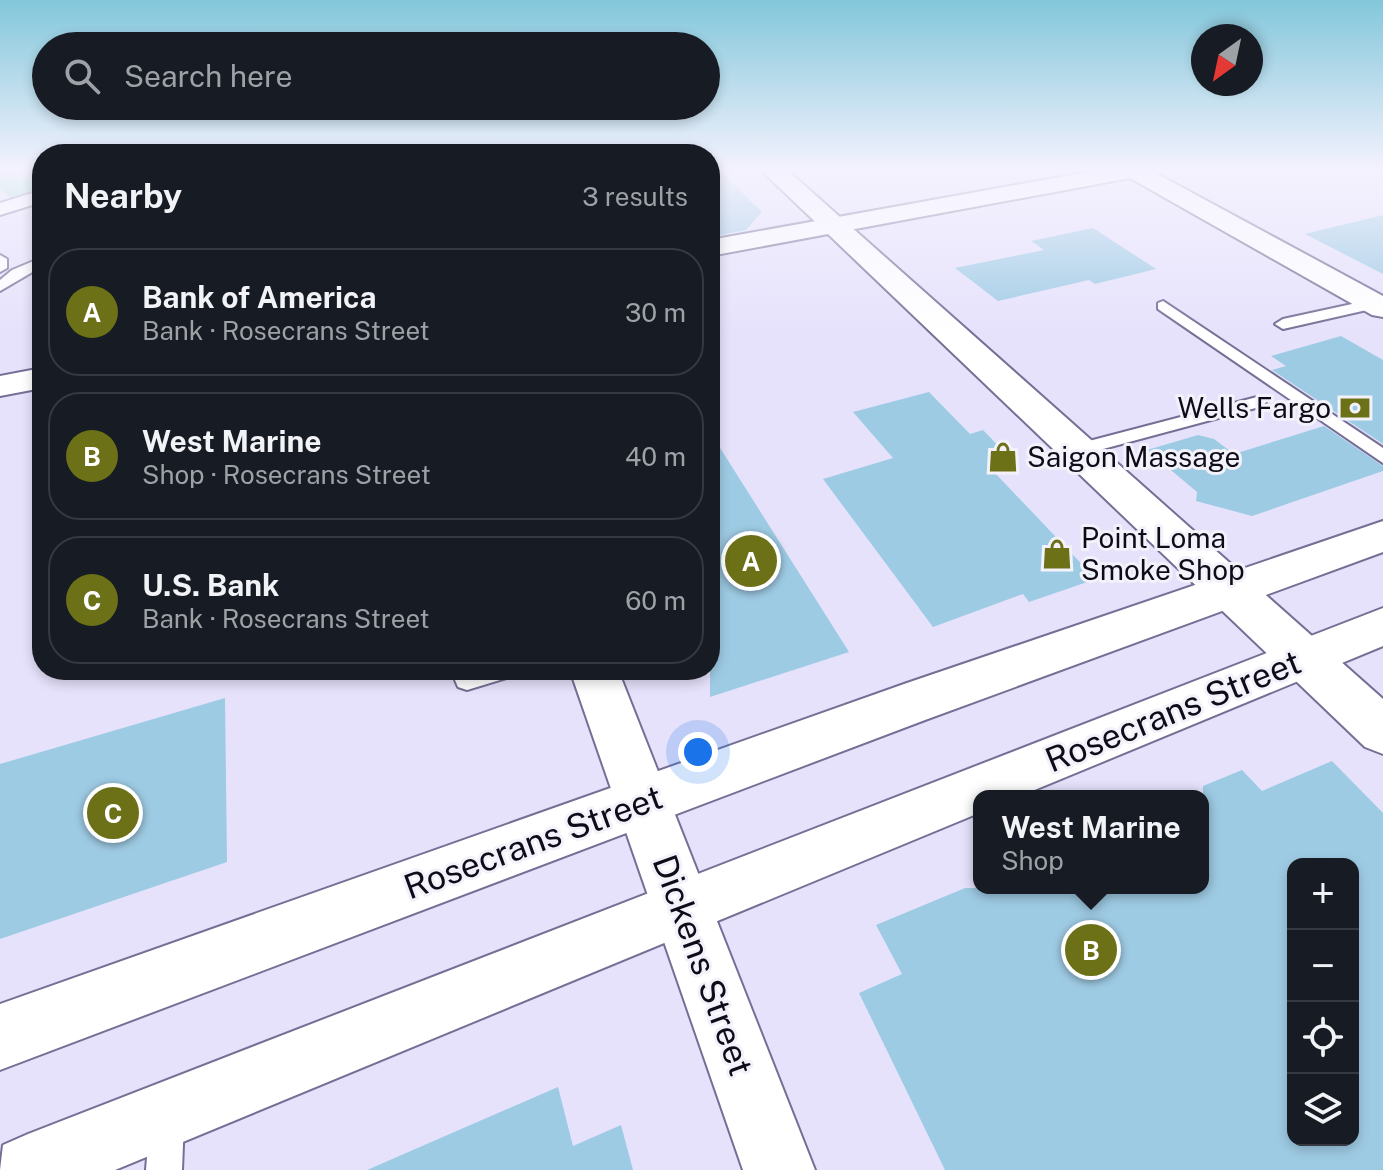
<!DOCTYPE html>
<meta charset="utf-8">
<style>
body{margin:0;font-family:"Public Sans",sans-serif;background:#20242c;color:#f1f3f6}
.controls{position:absolute;right:24px;bottom:24px;display:grid;overflow:hidden;border-radius:16px;box-shadow:0 4px 12px #0003}
.controls button{width:72px;height:72px;display:grid;place-items:center;padding:0;border:0;border-bottom:2px solid #363941;background:#171b24;color:#f1f3f6;font:40px sans-serif}
.compass{position:absolute;left:1191px;top:24px;width:72px;height:72px;border-radius:50%;background:#171b24;box-shadow:0 4px 12px #0003;rotate:213deg}
.you{position:absolute;left:698px;top:752px;width:28px;height:28px;margin:-20px;border:6px solid #fff;border-radius:50%;background:#1a73e8;box-shadow:0 0 0 12px #1a73e833}
.badge{display:grid;place-items:center;width:52px;height:52px;border-radius:50%;background:#6c7016;color:#fff;font-size:26px;font-weight:700}
.pin{position:absolute;translate:-50% -50%;border:4px solid #fff;box-shadow:0 2px 8px #0006}
.popup{position:absolute;left:973px;top:790px;width:236px;height:104px;box-sizing:border-box;display:grid;place-content:center;border-radius:16px;background:#171b24;filter:drop-shadow(0 2px 6px #0005);font-size:26px;white-space:nowrap;color:#9ea1a6}
.popup b{font-size:30px;color:#f1f3f6}
.popup::after{content:'';position:absolute;left:50%;top:100%;margin-left:-16px;border:16px solid transparent;border-top-color:#171b24}
.list{margin:0;padding:0;list-style:none}
h2{display:flex;justify-content:space-between;align-items:center;height:104px;margin:0;padding:0 32px;font-size:34px}
h2 small{font-size:26px;font-weight:400;color:#9ea1a6}
.list li{display:grid;grid-template-columns:52px 1fr auto;gap:24px;align-items:center;box-sizing:border-box;height:128px;margin:0 16px 16px;padding:0 16px;border:2px solid #363941;border-radius:32px}
.list b{display:block;font-size:30px;white-space:nowrap}
.list p{margin:0;font-size:26px;white-space:nowrap;color:#9ea1a6}
.list em{font-size:26px;font-style:normal;color:#9ea1a6}
.icon{flex:none;width:44px;height:44px;fill:none;stroke:currentColor;stroke-width:2;stroke-linecap:round;stroke-linejoin:round}
.map{position:relative;flex:none;width:1383px;height:1170px;overflow:hidden}
.search{position:absolute;background:#171b24;box-shadow:0 4px 12px #0003;left:32px;top:32px;width:688px;height:88px;display:flex;align-items:center;gap:20px;box-sizing:border-box;padding:0 28px;border-radius:44px;color:#9ea1a6;font-size:30px}
.panel{position:absolute;background:#171b24;box-shadow:0 4px 12px #0003;left:32px;top:144px;width:688px;height:536px;border-radius:32px}
.map>svg:first-child{display:block}
.water{fill:#8be3c8}
.building{fill:#9ecbe4;fill-rule:evenodd}
.lines{fill:none;stroke-linecap:round;stroke-linejoin:round}
.service-casing{stroke:#766f95;stroke-width:4}
.pedestrian-casing{stroke:#766f95;stroke-width:4}
.minor-casing{stroke:#766f95;stroke-width:4}
.secondary-casing{stroke:#766f95;stroke-width:4}
.primary-casing{stroke:#766f95;stroke-width:4}
.service{fill:#fff;fill-rule:evenodd}
.pedestrian{fill:#fff;fill-rule:evenodd}
.minor{fill:#fff;fill-rule:evenodd}
.secondary{fill:#fff;fill-rule:evenodd}
.primary{fill:#fff;fill-rule:evenodd}
.labels{text-anchor:middle;stroke-width:6;stroke-linejoin:round;paint-order:stroke}
.poi-label{font-size:28px;fill:#0f0c1a;stroke:#f3f2fa;text-anchor:start}
.near-street-label{font-size:34px;fill:#0f0c1a;stroke:#f3f2fa}
</style>
<div class="map">
<svg width="1383" height="1170" viewBox="0 0 1383 1170">
<rect width="100%" height="100%" fill="#e6e2fc"/>
<path class="water" d="M 0,170 L 42,170 L 42,187 L 11,198 L 0,188 Z"/>
<path class="building" d="M 710,170 L 719,170 L 762,212 L 746,230 L 710,237 Z
M 1383,215 L 1383,274 L 1305,234 Z
M 1093,228 L 1156,269 L 1095,284 L 1089,280 L 998,301 L 955,268 L 1044,250 L 1031,241 Z
M 1341,336 L 1383,360 L 1383,444 L 1272,370 L 1286,366 L 1271,356 Z
M 929,392 L 970,434 L 983,430 L 1018,466 L 994,472 L 1096,579 L 1029,602 L 1023,594 L 933,627 L 823,479 L 893,458 L 853,412 Z
M 1324,426 L 1383,466 L 1383,471 L 1252,516 L 1196,501 L 1197,492 L 1147,450 L 1198,435 L 1214,439 L 1234,454 Z
M 710,432 L 849,652 L 710,697 Z
M 225,698 L 227,862 L 0,939 L 0,764 Z
M 1332,761 L 1383,813 L 1383,1170 L 945,1170 L 859,993 L 902,974 L 876,925 L 965,888 L 1203,888 L 1203,786 L 1242,770 L 1262,791 ZM 1293,864 L 1353,864 L 1353,1140 L 1293,1140 Z
M 558,1087 L 573,1146 L 621,1125 L 633,1170 L 367,1170 Z"/>
<g class="lines">
<g class="service-casing">
<path id="service" d="M 0,255 L 7,259 L 7,268 L 0,272 Z
M 36,260 L 41,261 L 41,267 L 0,291 L 0,280 L 12,270 Z
M 1375,299 L 1380,301 L 1380,307 L 1283,329 L 1275,324 L 1283,319 Z
M 1163,301 L 1383,448 L 1383,463 L 1158,309 L 1158,303 Z
M 1257,397 L 1263,398 L 1266,402 L 1263,406 L 1077,456 L 1068,450 L 1070,446 Z
M 466,670 L 514,670 L 510,677 L 467,690 L 458,687 L 455,680 L 458,673 Z
M 167,1102 L 179,1107 L 184,1119 L 182,1170 L 146,1170 L 150,1119 L 155,1107 Z"/>
</g>
<g class="pedestrian-casing">
<path id="pedestrian" d="M 42,190 L 42,202 L 0,215 L 0,203 Z"/>
</g>
<g class="minor-casing">
<path id="minor" d="M 761,170 L 787,170 L 1383,699 L 1383,754 L 1365,747 Z
M 570,670 L 618,670 L 815,1170 L 743,1170 Z"/>
</g>
<g class="secondary-casing">
<path id="secondary" d="M 1099,170 L 1150,170 L 1383,296 L 1383,317 L 1372,315 L 1130,178 L 710,256 L 710,240 Z
M 42,368 L 42,388 L 0,396 L 0,376 Z"/>
</g>
<g class="primary-casing">
<path id="primary" d="M 1383,521 L 1383,552 L 925,720 L 0,1070 L 0,1004 L 907,683 Z
M 1383,608 L 1383,646 L 1020,796 L 979,796 L 979,813 L 115,1170 L 0,1170 L 3,1145 L 28,1134 Z"/>
</g>
<use href="#service" class="service"/>
<use href="#pedestrian" class="pedestrian"/>
<use href="#minor" class="minor"/>
<use href="#secondary" class="secondary"/>
<use href="#primary" class="primary"/>
</g>
<linearGradient id="sky" x2="0" y2="1"><stop stop-color="#83c7db"/><stop offset="0.51" stop-color="#f4f2fe"/><stop offset="1" stop-color="#f4f2fe" stop-opacity="0"/></linearGradient>
<rect width="1383" height="333" fill="url(#sky)"/>
<defs>
<g id="bank-bare" transform="scale(2.4)"><path d="M-6-4H6V4H-6ZM0-2.3a2.3 2.3 0 1 0 0 4.6a2.3 2.3 0 1 0 0-4.6Z" fill="#6c7016" stroke="#f3f2fa" stroke-width="2.5" paint-order="stroke"/></g>
<g id="shop-bare" transform="scale(2.4)"><path d="M-5-2.5h2.3a2.7 3.5 0 0 1 5.4 0H5L5.5 6h-11ZM-1.5-2.5h3a1.5 2.3 0 0 0-3 0Z" fill="#6c7016" stroke="#f3f2fa" stroke-width="2.5" paint-order="stroke"/></g>
</defs>
<g fill-rule="evenodd">
<use href="#bank-bare" x="1355" y="408"/>
<use href="#shop-bare" x="1003" y="457"/>
<use href="#shop-bare" x="1057" y="554"/>
</g>
<g class="labels">
<g class="poi-label">
<text x="1331" y="418" text-anchor="end">Wells Fargo</text>
<text x="1027" y="467">Saigon Massage</text>
<text x="1081" y="548">Point Loma<tspan x="1081" dy="32">Smoke Shop</tspan></text>
</g>
<g class="near-street-label">
<text transform="translate(1173 711) rotate(-22)" y="12">Rosecrans Street</text>
<text transform="translate(533 842) rotate(-20)" y="12">Rosecrans Street</text>
<text transform="translate(703 965) rotate(70)" y="12">Dickens Street</text>
</g>
</g>
</svg>
<div class="controls">
<button>+</button>
<button>−</button>
<button><svg class="icon" aria-label="locate" viewBox="0 0 24 24"><circle cx="12" cy="12" r="6"/><path d="M12 2v4M12 18v4M2 12h4M18 12h4"/></svg></button>
<button><svg class="icon" aria-label="layers" viewBox="0 0 24 24"><path d="M12 4l9 5-9 5-9-5zM3 14l9 5 9-5"/></svg></button>
</div>
<svg class="compass" viewBox="-18 -18 36 36"><path d="M0-13l5 13h-10z" fill="#e53935"/><path d="M0 13l5-13h-10z" fill="#9ea1a6"/></svg>
<div class="you"></div>
<div class="pin badge" style="left:751px;top:561px">A</div>
<div class="pin badge" style="left:1091px;top:950px">B</div>
<div class="popup"><b>West Marine</b>Shop</div>
<div class="pin badge" style="left:113px;top:813px">C</div>
<div class="search"><svg class="icon" aria-label="search" viewBox="0 0 24 24"><circle cx="10" cy="10" r="6"/><path d="M15 15l6 6"/></svg>Search here</div>
<section class="panel">
<h2>Nearby<small>3 results</small></h2>
<ul class="list">
<li><span class="badge">A</span><div><b>Bank of America</b><p>Bank · Rosecrans Street</p></div><em>30 m</em></li>
<li><span class="badge">B</span><div><b>West Marine</b><p>Shop · Rosecrans Street</p></div><em>40 m</em></li>
<li><span class="badge">C</span><div><b>U.S. Bank</b><p>Bank · Rosecrans Street</p></div><em>60 m</em></li>
</ul>
</section>
</div>
